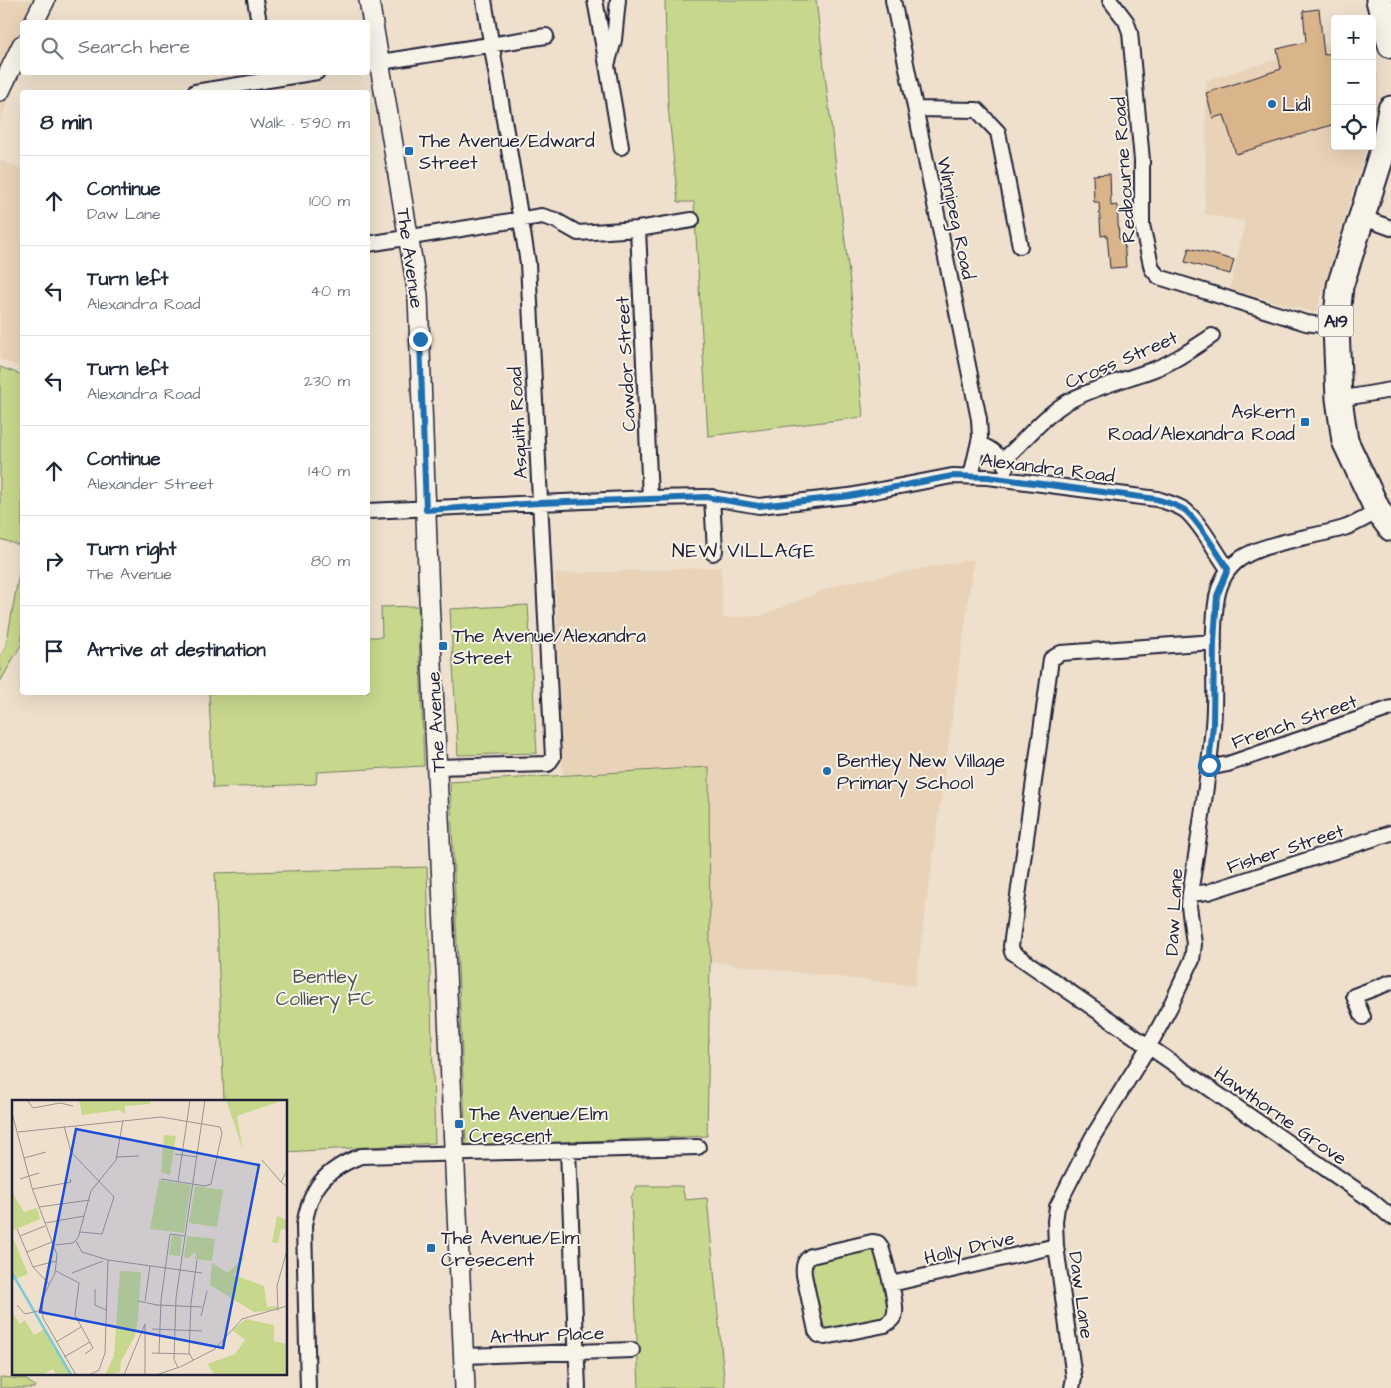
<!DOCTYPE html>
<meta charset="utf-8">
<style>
body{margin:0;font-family:"Architects Daughter",sans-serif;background:#f2f2f3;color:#1f2937}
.controls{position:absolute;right:15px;top:15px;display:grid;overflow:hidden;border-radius:5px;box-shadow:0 5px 20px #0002}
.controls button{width:45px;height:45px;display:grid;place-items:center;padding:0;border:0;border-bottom:1px solid #e0e1e3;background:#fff;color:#1f2937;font:25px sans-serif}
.stop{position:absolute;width:15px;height:15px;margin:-11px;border:4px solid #1f6fb2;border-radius:50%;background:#fff}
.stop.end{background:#1f6fb2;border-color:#fff;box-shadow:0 1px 5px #0008}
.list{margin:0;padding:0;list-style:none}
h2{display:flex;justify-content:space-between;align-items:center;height:65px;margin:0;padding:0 20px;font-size:21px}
h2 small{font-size:16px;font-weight:400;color:#747a83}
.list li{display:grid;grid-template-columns:32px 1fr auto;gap:15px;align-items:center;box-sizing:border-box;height:90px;padding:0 20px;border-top:1px solid #e0e1e3}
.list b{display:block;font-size:19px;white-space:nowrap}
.list p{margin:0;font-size:16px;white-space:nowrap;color:#747a83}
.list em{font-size:16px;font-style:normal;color:#747a83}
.icon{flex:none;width:28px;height:28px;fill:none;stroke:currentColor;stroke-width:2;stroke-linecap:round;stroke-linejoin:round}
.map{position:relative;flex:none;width:1391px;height:1388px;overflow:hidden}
.search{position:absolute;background:#fff;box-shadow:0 5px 20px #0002;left:20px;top:20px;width:350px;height:55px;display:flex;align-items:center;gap:12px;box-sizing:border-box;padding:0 18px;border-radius:5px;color:#747a83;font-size:19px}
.panel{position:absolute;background:#fff;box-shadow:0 5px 20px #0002;left:20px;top:90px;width:350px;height:605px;border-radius:5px}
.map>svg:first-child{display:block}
.built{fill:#e8d3b8}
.green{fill:#c7d88d;stroke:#747d64}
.building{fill:#dab58b;stroke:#22223b}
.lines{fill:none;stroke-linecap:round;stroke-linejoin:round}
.street-casing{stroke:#22223b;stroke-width:18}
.secondary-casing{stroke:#22223b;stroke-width:22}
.highway-casing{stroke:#22223b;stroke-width:29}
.street{stroke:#f7f3e8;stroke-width:14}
.secondary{stroke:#f7f3e8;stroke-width:19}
.highway{stroke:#f7f3e8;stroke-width:25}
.route{stroke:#1f6fb2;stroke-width:6}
.poi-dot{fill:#1f6fb2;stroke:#f7f3e8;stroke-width:2}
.labels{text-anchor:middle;stroke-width:4;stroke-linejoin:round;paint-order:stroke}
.shield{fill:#f7f3e8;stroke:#62616f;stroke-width:1}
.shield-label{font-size:18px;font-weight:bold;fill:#22223b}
.poi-label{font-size:19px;fill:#22223b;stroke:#f7f3e8;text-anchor:start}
.street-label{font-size:19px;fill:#22223b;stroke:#f7f3e8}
.park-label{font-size:19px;fill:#4b5050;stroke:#f7f3e8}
.neighbourhood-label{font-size:20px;letter-spacing:1px;fill:#22223b;stroke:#f7f3e8}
.inset-river{fill:none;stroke:#7bcbd6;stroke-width:2.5}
.inset-road{fill:none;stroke:#9c9492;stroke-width:1}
.view{fill:#1d4ed8;fill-opacity:0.15;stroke:#1d4ed8;stroke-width:2.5}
.inset-edge{fill:none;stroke:#22223b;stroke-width:2.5}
</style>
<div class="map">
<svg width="1391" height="1388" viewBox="0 0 1391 1388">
<rect width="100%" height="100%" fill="#eee0cc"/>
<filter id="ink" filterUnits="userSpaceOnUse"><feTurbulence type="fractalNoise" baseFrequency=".02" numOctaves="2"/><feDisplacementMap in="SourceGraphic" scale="10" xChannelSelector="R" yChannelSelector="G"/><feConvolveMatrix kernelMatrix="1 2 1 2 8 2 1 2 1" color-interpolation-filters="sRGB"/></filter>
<g filter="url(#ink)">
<path class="built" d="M 0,0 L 36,0 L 30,22 L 22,22 L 22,47 L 0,125 Z
M 1335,42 L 1335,146 L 1367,146 L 1316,313 L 1230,289 L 1245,222 L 1205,214 L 1206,80 Z
M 1372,50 L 1379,78 L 1376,119 L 1372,131 Z
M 0,160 L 22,169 L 22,368 L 0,359 Z
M 974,559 L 915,986 L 710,962 L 709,767 L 563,776 L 555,574 L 721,567 L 723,618 L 760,616 L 839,584 Z"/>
<path class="green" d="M 665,0 L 816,0 L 850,283 L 863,417 L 708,436 L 694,202 L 678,202 L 668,106 Z
M 0,367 L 22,375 L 22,546 L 0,539 Z
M 22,557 L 22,643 L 0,682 L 0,657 L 6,646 Z
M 528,605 L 537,753 L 458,755 L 450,609 Z
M 418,606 L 424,766 L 317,772 L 316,784 L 213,788 L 209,693 L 368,692 L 368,637 L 382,637 L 381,607 Z
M 709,767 L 710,962 L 707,1136 L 466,1146 L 450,782 Z
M 427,867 L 435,1143 L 286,1152 L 286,1102 L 224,1102 L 215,873 Z
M 637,1186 L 682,1186 L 685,1200 L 707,1198 L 725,1388 L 639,1388 L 631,1198 Z
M 868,1248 L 878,1253 L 890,1307 L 889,1314 L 882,1320 L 831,1331 L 823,1326 L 813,1278 L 810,1275 L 811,1265 L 813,1262 Z
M 0,1377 L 25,1379 L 35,1386 L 34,1388 L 0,1388 Z"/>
<path class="building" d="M 1319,9 L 1324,55 L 1335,52 L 1335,124 L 1236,154 L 1224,115 L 1213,118 L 1206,93 L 1281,69 L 1277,49 L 1306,42 L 1303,11 Z
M 1110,174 L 1111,206 L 1117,205 L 1119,239 L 1124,239 L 1126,267 L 1110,268 L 1107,235 L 1101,236 L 1099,202 L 1094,202 L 1093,175 Z
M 1189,248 L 1234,260 L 1230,274 L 1185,262 Z"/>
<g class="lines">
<g class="street-casing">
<path id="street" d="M 255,0 L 259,22
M 595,0 L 607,65 L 614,40 L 618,0
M 893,0 L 979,419 L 980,437 L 971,476
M 1110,0 L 1126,21 L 1130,32 L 1142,160 L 1142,225 L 1152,269 L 1159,277 L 1306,323 L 1336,327
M 368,64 L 546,36
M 607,65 L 621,147
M 195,92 L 317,72
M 916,109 L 977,110 L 998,132 L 1020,246
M 1361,217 L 1391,228
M 638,229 L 650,498
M 368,244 L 542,216 L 555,220 L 578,233 L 638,229 L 692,220
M 1339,399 L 1391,390
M 979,444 C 990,448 1001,456 1006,467
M 1003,460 C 1025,441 1043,416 1069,401 C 1095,387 1124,380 1152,370 C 1174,362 1192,349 1212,336
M 712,497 L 715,551 L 713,553
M 368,511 L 650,498 L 706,497 L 759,506 L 849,496 L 952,476 L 988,477 L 1157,499 C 1166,502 1178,505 1186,511 C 1201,524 1216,552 1228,569
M 1214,642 L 1061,653 L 1051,659 L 1011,946 L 1012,952 L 1371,1200 L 1391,1217
M 1209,765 L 1218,766 L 1228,764 L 1391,708
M 437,767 L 548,764 L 553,757 L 528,263 L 484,0
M 1190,894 L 1208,892 L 1391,833
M 1363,1017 L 1354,996 L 1391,982
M 568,1151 L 578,1388
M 872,1242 L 878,1243 L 881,1247 C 885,1261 897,1299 895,1313 C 894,1319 890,1322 885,1325 L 825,1337 L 819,1335 L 816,1331 L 804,1275 C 803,1266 804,1261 811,1256 Z
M 891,1284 L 1056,1246
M 464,1356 L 632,1350
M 308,1388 L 304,1226 C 310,1188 324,1170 361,1156 L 698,1147
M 1072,1388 L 1074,1378 L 1056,1246 L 1055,1221 L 1057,1207 L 1092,1138 L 1149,1046 L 1170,1007 L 1192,960 L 1194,944 L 1189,906 L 1190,894 C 1199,838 1208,782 1213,726 C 1217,684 1210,638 1217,597 C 1220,582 1227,568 1240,559 C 1264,542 1315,537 1344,528 C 1356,524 1367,517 1378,511"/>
</g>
<g class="secondary-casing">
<path id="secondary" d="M 369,0 L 418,295 L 429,598 L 465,1388
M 34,22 L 45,0
M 0,91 L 22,45"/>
</g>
<g class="highway-casing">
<path id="highway" d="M 1379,0 L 1391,45
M 1391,109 L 1384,147 L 1340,286 L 1336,327 L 1339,399 L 1345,441 L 1378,511 L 1391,528"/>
</g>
<use href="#street" class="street"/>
<use href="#secondary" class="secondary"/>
<use href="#highway" class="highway"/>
</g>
</g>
<g class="lines" filter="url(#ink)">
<path class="route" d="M 420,339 L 426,510 L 539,503 L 706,497 L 759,506 L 849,496 L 952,476 L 988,477 L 1156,499 C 1166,502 1178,505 1186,511 C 1201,524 1216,552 1228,569 L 1217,596 L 1214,642 L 1213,725 L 1209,765"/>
</g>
<g class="poi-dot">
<circle cx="1272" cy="104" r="5"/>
<rect x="404" y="146" width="10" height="10" rx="2.5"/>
<rect x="1300" y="417" width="10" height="10" rx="2.5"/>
<rect x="438" y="641" width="10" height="10" rx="2.5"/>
<circle cx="827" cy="771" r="5"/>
<rect x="454" y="1119" width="10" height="10" rx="2.5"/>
<rect x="426" y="1243" width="10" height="10" rx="2.5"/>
</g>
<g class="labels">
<rect class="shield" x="1318.5" y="305.5" width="35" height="31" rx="4"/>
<g class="shield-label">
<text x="1336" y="327">A19</text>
</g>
<g class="poi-label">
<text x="1282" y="111">Lidl</text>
<text x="419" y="147">The Avenue/Edward<tspan x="419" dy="22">Street</tspan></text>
<text x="1295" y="418" text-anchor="end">Askern<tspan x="1295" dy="22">Road/Alexandra Road</tspan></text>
<text x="453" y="642">The Avenue/Alexandra<tspan x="453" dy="22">Street</tspan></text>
<text x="837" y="767">Bentley New Village<tspan x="837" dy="22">Primary School</tspan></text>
<text x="469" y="1120">The Avenue/Elm<tspan x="469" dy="22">Crescent</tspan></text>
<text x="441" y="1244">The Avenue/Elm<tspan x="441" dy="22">Cresecent</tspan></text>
</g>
<g class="street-label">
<text transform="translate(1123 170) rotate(-94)" y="7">Redbourne Road</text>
<text transform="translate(957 218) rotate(78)" y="7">Winnipeg Road</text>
<text transform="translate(411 258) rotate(82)" y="7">The Avenue</text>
<text transform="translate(1121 359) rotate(-23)" y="7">Cross Street</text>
<text transform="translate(625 364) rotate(-93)" y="7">Cawdor Street</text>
<text transform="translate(517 423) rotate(-93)" y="7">Asquith Road</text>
<text transform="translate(1048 467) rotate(7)" y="7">Alexandra Road</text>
<text transform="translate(1294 721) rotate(-19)" y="7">French Street</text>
<text transform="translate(435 722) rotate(-93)" y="7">The Avenue</text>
<text transform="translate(1285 848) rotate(-18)" y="7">Fisher Street</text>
<text transform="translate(1173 912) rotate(-87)" y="7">Daw Lane</text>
<text transform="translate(1281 1115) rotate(35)" y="7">Hawthorne Grove</text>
<text transform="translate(969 1247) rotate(-13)" y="7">Holly Drive</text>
<text transform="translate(1082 1295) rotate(82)" y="7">Daw Lane</text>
<text transform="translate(547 1334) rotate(-2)" y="7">Arthur Place</text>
</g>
<g class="park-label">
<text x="325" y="983">Bentley<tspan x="325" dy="22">Colliery FC</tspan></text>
</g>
<g class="neighbourhood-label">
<text x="744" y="557">NEW VILLAGE</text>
</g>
</g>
<g transform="translate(12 1100)">
<rect width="275" height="275" fill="#eee0cc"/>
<path d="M 67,0 L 139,0 L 138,4 L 113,6 L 113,14 L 107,10 L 70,15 ZM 214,0 L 272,0 L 225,16 L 231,50 ZM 152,35 L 164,36 L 158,75 L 149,72 ZM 147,80 L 179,85 L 172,133 L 138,129 ZM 183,86 L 211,90 L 205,127 L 177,123 ZM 0,92 L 12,112 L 25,108 L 28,119 L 0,131 ZM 265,116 L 275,120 L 275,130 L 269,129 L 266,143 L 260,142 ZM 0,135 L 16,174 L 1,180 L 0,179 ZM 160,135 L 170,137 L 168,156 L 157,155 ZM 175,136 L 203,139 L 200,161 L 183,159 L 184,153 L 181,153 L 177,158 L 172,157 ZM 234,155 L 222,175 L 252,186 L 255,207 L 265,206 L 265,210 L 242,212 L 198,185 L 200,163 L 216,173 ZM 108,171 L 129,172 L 126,217 L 123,236 L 109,261 L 108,272 L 93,275 L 102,256 ZM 0,212 L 8,224 L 13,220 L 22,235 L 33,229 L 61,275 L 44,275 L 41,269 L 30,275 L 0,275 ZM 234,219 L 262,225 L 262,241 L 275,244 L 275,275 L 203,275 L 195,264 L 223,254 L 233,240 L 220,230 Z" fill="#c7d88d"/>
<path class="inset-river" d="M 0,173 L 59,275"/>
<path class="inset-road" d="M 15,0 L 21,8 L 48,3 L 61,6M 0,13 L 20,88 L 45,155 L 43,173 L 30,199 L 31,218 L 64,275M 52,26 L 59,52 L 102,97 L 90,134 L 68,132M 6,32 L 149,17 L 208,27 L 210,33 L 199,84 L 193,86 L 149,79M 163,54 L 185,57M 104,57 L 127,56M 12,58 L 34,52M 250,60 L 269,82M 275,70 L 269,82 L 275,87M 8,79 L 27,73M 166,82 L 178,0M 21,89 L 59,82 L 58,79M 27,107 L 78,100M 33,123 L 72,116M 5,129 L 21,167 L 37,184M 8,136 L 33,126M 64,141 L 70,152 L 96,160 L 190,173M 43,145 L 61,143 L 66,138 L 79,91 L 104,60 L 111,20M 15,152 L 40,142M 21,167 L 44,161M 44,171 L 67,183 L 63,215 L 81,248 L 73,254M 60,173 L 91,161M 83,189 L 83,205 L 94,210M 126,201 L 145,205 L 190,207M 133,201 L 138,166M 5,205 L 13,214 L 30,210M 266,211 L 265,186 L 275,150M 189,216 L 195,191M 140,229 L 190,231M 44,242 L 69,227M 140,253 L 178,254M 147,253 L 149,200 L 158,134 L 173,136M 52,257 L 78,242M 181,260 L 177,253 L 179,203 L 185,160M 166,268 L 162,259 L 164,198 L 193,0M 77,275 L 87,270 L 93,253 L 96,160M 112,275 L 133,224 L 133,275M 144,275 L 168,267 L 203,249 L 230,219 L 275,206"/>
<path class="view" d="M 64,29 L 247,65 L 211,248 L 28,212 Z"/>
<rect width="275" height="275" class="inset-edge"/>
</g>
</svg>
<div class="controls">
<button>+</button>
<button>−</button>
<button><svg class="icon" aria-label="locate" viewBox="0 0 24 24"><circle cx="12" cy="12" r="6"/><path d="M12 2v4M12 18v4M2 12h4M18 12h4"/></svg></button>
</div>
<div class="stop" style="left:1209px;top:765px"></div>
<div class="stop end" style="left:420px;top:339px"></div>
<div class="search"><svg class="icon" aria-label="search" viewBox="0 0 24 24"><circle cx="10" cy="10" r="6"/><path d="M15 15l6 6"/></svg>Search here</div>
<section class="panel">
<h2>8 min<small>Walk · 590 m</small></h2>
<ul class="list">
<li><svg class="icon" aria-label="ahead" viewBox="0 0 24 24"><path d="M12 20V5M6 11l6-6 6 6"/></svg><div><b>Continue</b><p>Daw Lane</p></div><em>100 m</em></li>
<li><svg class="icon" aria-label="left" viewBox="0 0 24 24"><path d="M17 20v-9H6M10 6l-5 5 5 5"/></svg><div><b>Turn left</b><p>Alexandra Road</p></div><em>40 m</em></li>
<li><svg class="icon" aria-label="left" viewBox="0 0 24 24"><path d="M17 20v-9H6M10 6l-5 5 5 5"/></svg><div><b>Turn left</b><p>Alexandra Road</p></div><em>230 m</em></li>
<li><svg class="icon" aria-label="ahead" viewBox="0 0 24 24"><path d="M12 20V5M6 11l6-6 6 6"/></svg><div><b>Continue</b><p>Alexander Street</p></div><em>140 m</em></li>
<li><svg class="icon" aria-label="right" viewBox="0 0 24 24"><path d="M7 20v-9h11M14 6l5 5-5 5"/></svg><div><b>Turn right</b><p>The Avenue</p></div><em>80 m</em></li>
<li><svg class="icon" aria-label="arrive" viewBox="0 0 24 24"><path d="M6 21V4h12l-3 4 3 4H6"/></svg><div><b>Arrive at destination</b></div></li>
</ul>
</section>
</div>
